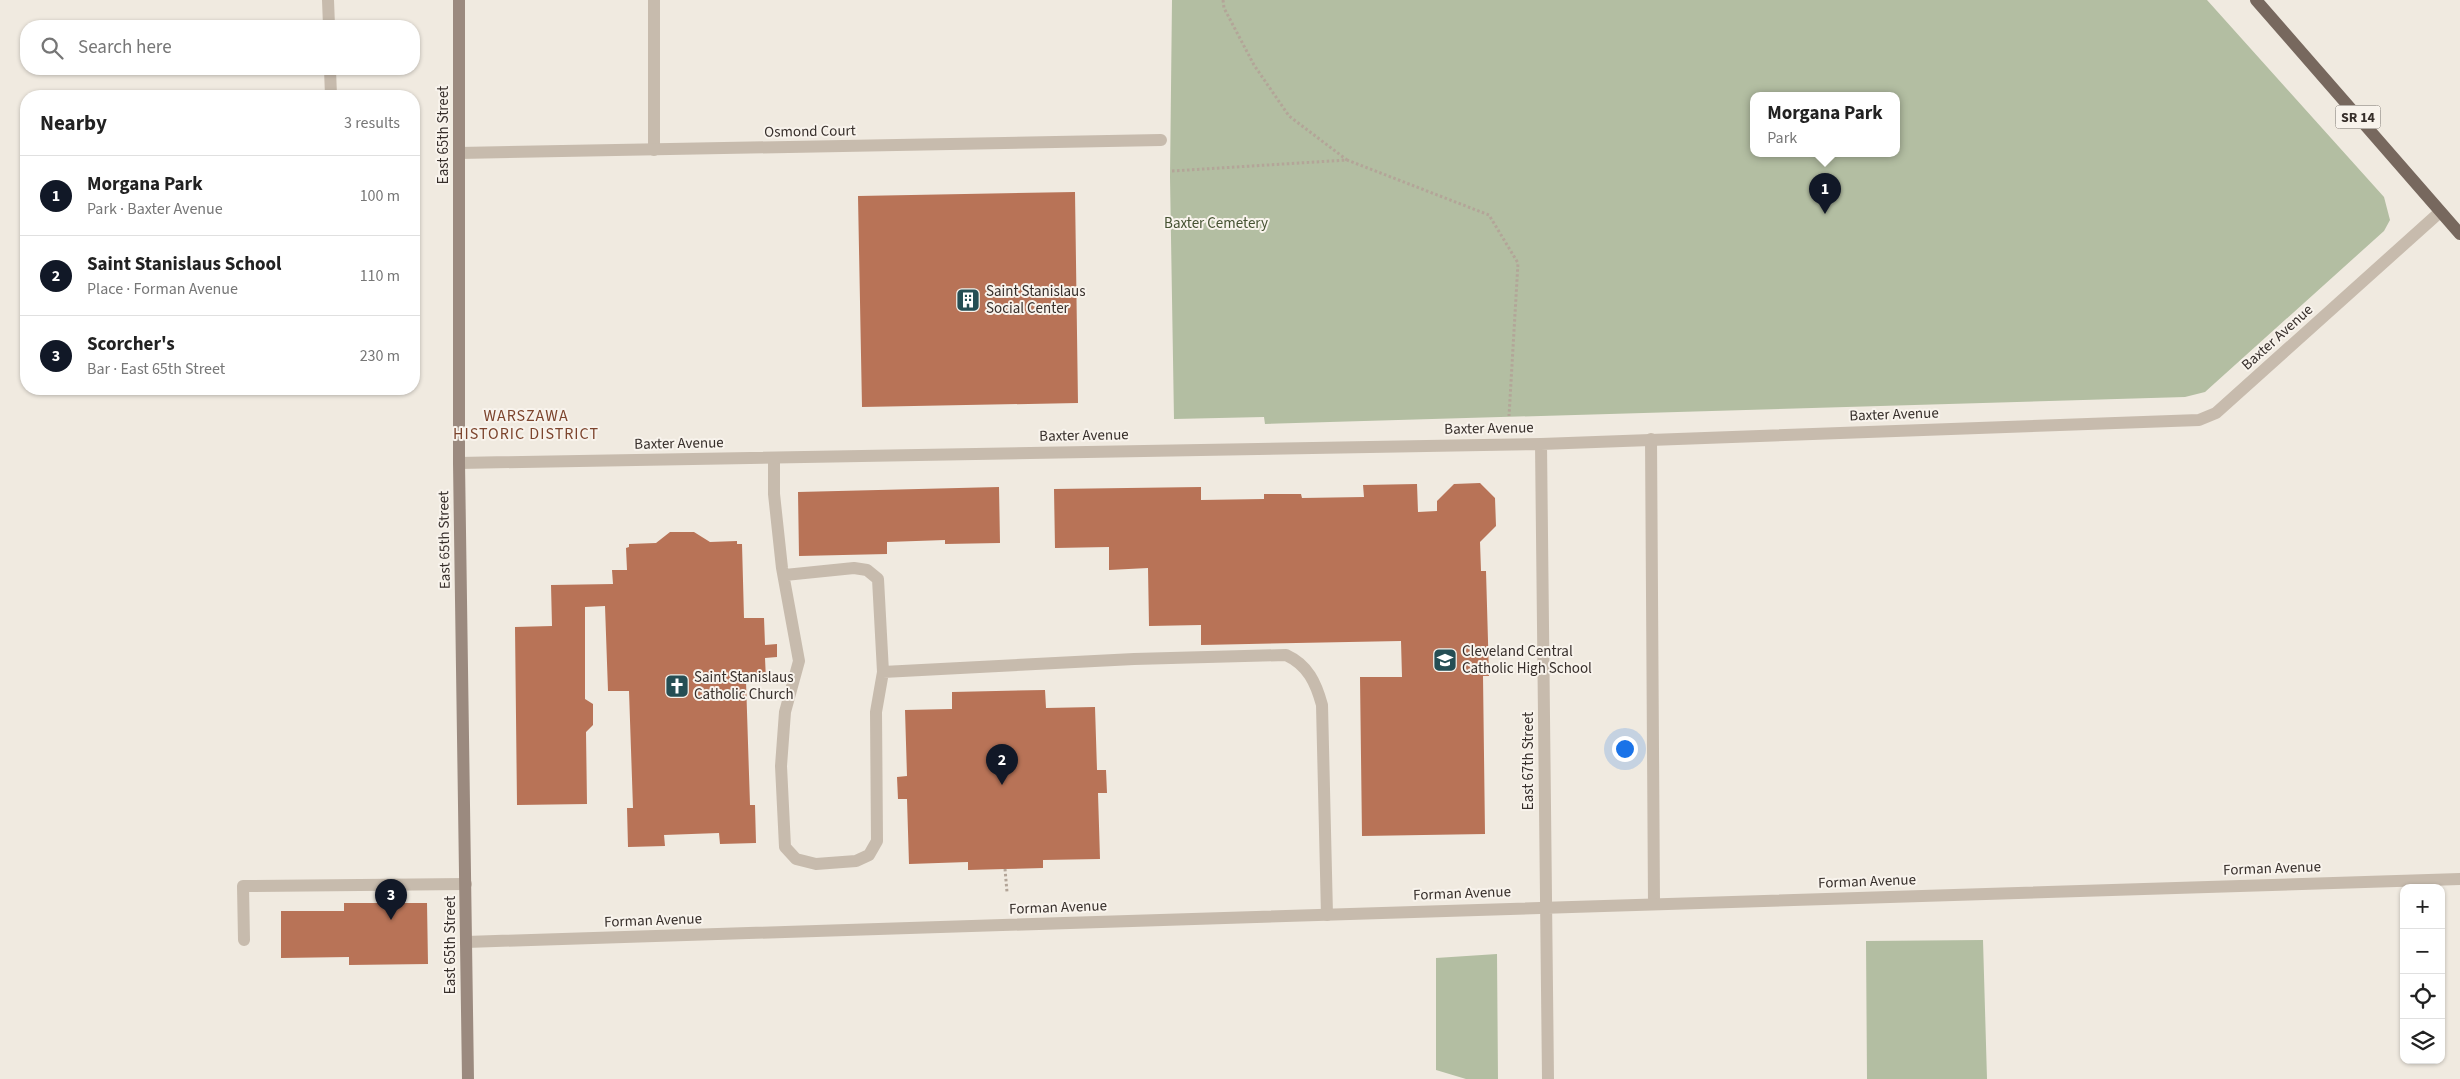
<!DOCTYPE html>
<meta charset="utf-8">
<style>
body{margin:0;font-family:"Source Sans 3",sans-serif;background:#f2f2f2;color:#222}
.controls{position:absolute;right:15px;bottom:15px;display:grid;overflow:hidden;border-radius:10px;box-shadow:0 1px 4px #0004}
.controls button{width:45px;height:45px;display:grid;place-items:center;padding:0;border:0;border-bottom:1px solid #e0e0e0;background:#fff;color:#222;font:25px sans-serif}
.you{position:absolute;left:1624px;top:748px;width:18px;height:18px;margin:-12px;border:4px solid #fff;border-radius:50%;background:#1a73e8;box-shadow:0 0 0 8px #1a73e833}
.badge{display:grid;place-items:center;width:32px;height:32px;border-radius:50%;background:#111827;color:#fff;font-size:16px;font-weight:700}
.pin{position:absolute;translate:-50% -41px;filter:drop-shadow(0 1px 2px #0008)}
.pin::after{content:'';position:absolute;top:26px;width:18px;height:15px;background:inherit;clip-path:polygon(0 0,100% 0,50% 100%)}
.popup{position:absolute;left:1750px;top:92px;width:150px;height:65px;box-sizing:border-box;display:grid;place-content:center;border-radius:10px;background:#fff;filter:drop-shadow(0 1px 4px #0005);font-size:16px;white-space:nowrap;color:#767676}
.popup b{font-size:19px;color:#222}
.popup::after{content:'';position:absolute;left:50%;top:100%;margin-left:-10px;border:10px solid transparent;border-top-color:#fff}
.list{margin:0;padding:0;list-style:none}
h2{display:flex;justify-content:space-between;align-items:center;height:65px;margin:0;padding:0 20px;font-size:21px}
h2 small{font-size:16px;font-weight:400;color:#767676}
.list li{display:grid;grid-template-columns:32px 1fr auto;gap:15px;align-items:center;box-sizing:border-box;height:80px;padding:0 20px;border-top:1px solid #e0e0e0}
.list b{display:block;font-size:19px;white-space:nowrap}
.list p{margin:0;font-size:16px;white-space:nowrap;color:#767676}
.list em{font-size:16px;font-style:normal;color:#767676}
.icon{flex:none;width:28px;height:28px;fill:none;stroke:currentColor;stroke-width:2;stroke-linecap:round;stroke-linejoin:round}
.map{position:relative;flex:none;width:2460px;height:1079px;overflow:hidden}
.search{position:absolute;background:#fff;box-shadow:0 1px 4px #0004;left:20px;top:20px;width:400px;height:55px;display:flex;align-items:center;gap:12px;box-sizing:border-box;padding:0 18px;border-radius:20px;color:#767676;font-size:19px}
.panel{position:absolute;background:#fff;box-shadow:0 1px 4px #0004;left:20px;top:90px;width:400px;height:305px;border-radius:20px}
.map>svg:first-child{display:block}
.green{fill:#b3bea2;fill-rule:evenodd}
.building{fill:#b87357}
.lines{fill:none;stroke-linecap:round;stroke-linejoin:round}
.path{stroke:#b3a598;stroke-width:3;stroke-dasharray:2.5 2.5;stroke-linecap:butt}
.lane{stroke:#c7bbad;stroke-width:12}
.street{stroke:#c7bbad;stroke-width:12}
.secondary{stroke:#9b8a7f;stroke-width:12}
.primary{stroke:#77685e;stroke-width:12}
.labels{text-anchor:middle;stroke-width:4;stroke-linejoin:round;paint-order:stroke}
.shield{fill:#f8f3ec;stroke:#716a65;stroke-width:1}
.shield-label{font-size:14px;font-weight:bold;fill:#372f2b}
.street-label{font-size:15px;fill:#372f2b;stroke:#f8f3ec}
.park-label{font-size:15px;fill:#455232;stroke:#f8f3ec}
.poi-label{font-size:15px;fill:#372f2b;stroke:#f8f3ec;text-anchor:start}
.neighbourhood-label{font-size:16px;letter-spacing:1px;fill:#7c442d;stroke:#f8f3ec}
</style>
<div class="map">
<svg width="2460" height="1079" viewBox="0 0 2460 1079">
<rect width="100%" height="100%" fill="#f0eae0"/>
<path class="green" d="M 1172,0 L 2207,0 L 2384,197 L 2390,220 L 2384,231 L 2205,392 L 2185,397 L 1265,424 L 1264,417 L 1174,419 L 1170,177 ZM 1896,95 L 1896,153 L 1754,153 L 1754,95 Z
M 1983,940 L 1987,1079 L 1867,1079 L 1866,941 Z
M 1497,954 L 1498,1079 L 1466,1079 L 1436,1070 L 1436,958 Z"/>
<path class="building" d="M 1075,192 L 1078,403 L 862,407 L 858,196 Z
M 1480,483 L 1495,498 L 1496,526 L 1480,542 L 1481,571 L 1486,571 L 1489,676 L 1483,676 L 1485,834 L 1362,836 L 1360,677 L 1402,677 L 1401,641 L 1201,645 L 1201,625 L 1149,626 L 1148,568 L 1109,570 L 1109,547 L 1055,548 L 1054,489 L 1201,487 L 1201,500 L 1264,499 L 1264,494 L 1301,494 L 1302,498 L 1364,497 L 1363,485 L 1417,484 L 1418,512 L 1437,511 L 1437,501 L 1454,484 Z
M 999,487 L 1000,543 L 945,544 L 945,540 L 887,542 L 887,554 L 799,556 L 798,492 Z
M 670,532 L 694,532 L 710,542 L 737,541 L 737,544 L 742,544 L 744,618 L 764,618 L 765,645 L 777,644 L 777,657 L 765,658 L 766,680 L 746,681 L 750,805 L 755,805 L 756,843 L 720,844 L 719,833 L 664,835 L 665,846 L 628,847 L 627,808 L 633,808 L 629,691 L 608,691 L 605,606 L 585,607 L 585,699 L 593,704 L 593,725 L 586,732 L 587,804 L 517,805 L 515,627 L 552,626 L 551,585 L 613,584 L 612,570 L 627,570 L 626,548 L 629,547 L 629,544 L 656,543 Z
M 1045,690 L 1046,708 L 1095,707 L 1097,770 L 1106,770 L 1107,793 L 1098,793 L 1100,859 L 1043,860 L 1043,868 L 1005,869 L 968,870 L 968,862 L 909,864 L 907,799 L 898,799 L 897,777 L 907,776 L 905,710 L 952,709 L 952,692 Z
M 344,903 L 427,903 L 428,964 L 349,965 L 349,957 L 281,958 L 281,911 L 344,911 Z"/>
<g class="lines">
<path class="path" d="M 1223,0 L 1224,8 L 1254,65 L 1289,116 L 1347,160
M 1172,171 L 1347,160 L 1489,215 L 1518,263 L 1509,416
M 1005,869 L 1007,892"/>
<path class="lane" d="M 328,0 L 329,26
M 654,0 L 654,150
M 330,69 L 331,96
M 1651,439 L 1654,903
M 774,458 L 774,494 L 782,568 L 799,661 L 785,712 L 781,766 L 785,847 L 796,859 L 816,864 L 856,861 L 869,855 L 877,841 L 876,712 L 883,672 L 878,579 L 867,570 L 854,568 L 785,575
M 883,672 L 1134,659 L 1286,655 C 1308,665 1316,683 1322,705 L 1327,915
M 244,940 L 243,886 L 466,884"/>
<path class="street" d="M 459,153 L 1161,140
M 1541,444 L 1548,1079
M 459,463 L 1541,444 L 2199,420 L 2216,413 L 2440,212
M 466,942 L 2460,879"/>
<path class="secondary" d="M 459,0 L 459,463 L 468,1079"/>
<path class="primary" d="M 2256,0 L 2460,234"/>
</g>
<defs>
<g id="building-square" transform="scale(1.25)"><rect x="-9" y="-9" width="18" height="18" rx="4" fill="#254e54" stroke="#f8f3ec"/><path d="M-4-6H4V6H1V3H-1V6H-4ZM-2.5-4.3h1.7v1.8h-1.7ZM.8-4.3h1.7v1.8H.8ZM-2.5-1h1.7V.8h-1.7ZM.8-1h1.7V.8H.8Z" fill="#fff"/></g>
<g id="school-square" transform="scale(1.25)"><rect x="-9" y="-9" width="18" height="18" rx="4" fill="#254e54" stroke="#f8f3ec"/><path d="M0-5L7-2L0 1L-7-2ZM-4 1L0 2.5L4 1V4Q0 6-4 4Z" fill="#fff"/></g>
<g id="church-square" transform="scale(1.25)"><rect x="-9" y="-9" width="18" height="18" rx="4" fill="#254e54" stroke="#f8f3ec"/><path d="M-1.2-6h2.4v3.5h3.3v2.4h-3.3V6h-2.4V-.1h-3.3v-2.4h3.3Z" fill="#fff"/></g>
</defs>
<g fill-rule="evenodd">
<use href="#building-square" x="968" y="300"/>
<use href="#school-square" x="1445" y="660"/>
<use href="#church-square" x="677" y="686"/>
</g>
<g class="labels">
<rect class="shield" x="2335.5" y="105.5" width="45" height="23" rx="4"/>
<g class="shield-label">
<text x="2358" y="122">SR 14</text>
</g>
<g class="street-label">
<text transform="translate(810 131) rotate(-1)" y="5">Osmond Court</text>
<text transform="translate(443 135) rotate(-90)" y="5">East 65th Street</text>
<text transform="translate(2277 337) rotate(-42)" y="5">Baxter Avenue</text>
<text transform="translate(1894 414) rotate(-2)" y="5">Baxter Avenue</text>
<text transform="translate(1489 428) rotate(-1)" y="5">Baxter Avenue</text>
<text transform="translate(1084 435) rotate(-1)" y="5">Baxter Avenue</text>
<text transform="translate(679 443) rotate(-1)" y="5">Baxter Avenue</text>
<text transform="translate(444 540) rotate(-91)" y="5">East 65th Street</text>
<text transform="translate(1528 761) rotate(-90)" y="5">East 67th Street</text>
<text transform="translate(2272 868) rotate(-2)" y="5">Forman Avenue</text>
<text transform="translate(1867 881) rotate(-2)" y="5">Forman Avenue</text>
<text transform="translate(1462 893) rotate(-2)" y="5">Forman Avenue</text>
<text transform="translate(1058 907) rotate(-2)" y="5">Forman Avenue</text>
<text transform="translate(653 920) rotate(-2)" y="5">Forman Avenue</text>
<text transform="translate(450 945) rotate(-90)" y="5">East 65th Street</text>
</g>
<g class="park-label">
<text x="1216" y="228">Baxter Cemetery</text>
</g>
<g class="poi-label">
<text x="986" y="296">Saint Stanislaus<tspan x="986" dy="17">Social Center</tspan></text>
<text x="1462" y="656">Cleveland Central<tspan x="1462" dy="17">Catholic High School</tspan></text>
<text x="694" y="682">Saint Stanislaus<tspan x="694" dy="17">Catholic Church</tspan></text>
</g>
<g class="neighbourhood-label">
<text x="526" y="421">WARSZAWA<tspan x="526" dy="18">HISTORIC DISTRICT</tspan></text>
</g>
</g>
</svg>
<div class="controls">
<button>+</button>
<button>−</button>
<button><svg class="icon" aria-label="locate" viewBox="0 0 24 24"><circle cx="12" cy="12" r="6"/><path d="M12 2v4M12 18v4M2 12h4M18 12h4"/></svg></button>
<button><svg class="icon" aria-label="layers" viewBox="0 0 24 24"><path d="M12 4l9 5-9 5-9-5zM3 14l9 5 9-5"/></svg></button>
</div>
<div class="you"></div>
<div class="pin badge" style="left:1825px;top:214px">1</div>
<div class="popup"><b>Morgana Park</b>Park</div>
<div class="pin badge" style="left:1002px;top:785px">2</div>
<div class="pin badge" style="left:391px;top:920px">3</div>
<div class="search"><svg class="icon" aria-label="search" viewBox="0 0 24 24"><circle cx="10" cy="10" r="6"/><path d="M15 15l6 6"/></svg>Search here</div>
<section class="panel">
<h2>Nearby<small>3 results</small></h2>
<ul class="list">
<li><span class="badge">1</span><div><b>Morgana Park</b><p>Park · Baxter Avenue</p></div><em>100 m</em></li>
<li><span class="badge">2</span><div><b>Saint Stanislaus School</b><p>Place · Forman Avenue</p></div><em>110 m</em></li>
<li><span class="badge">3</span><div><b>Scorcher's</b><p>Bar · East 65th Street</p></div><em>230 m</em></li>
</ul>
</section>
</div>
